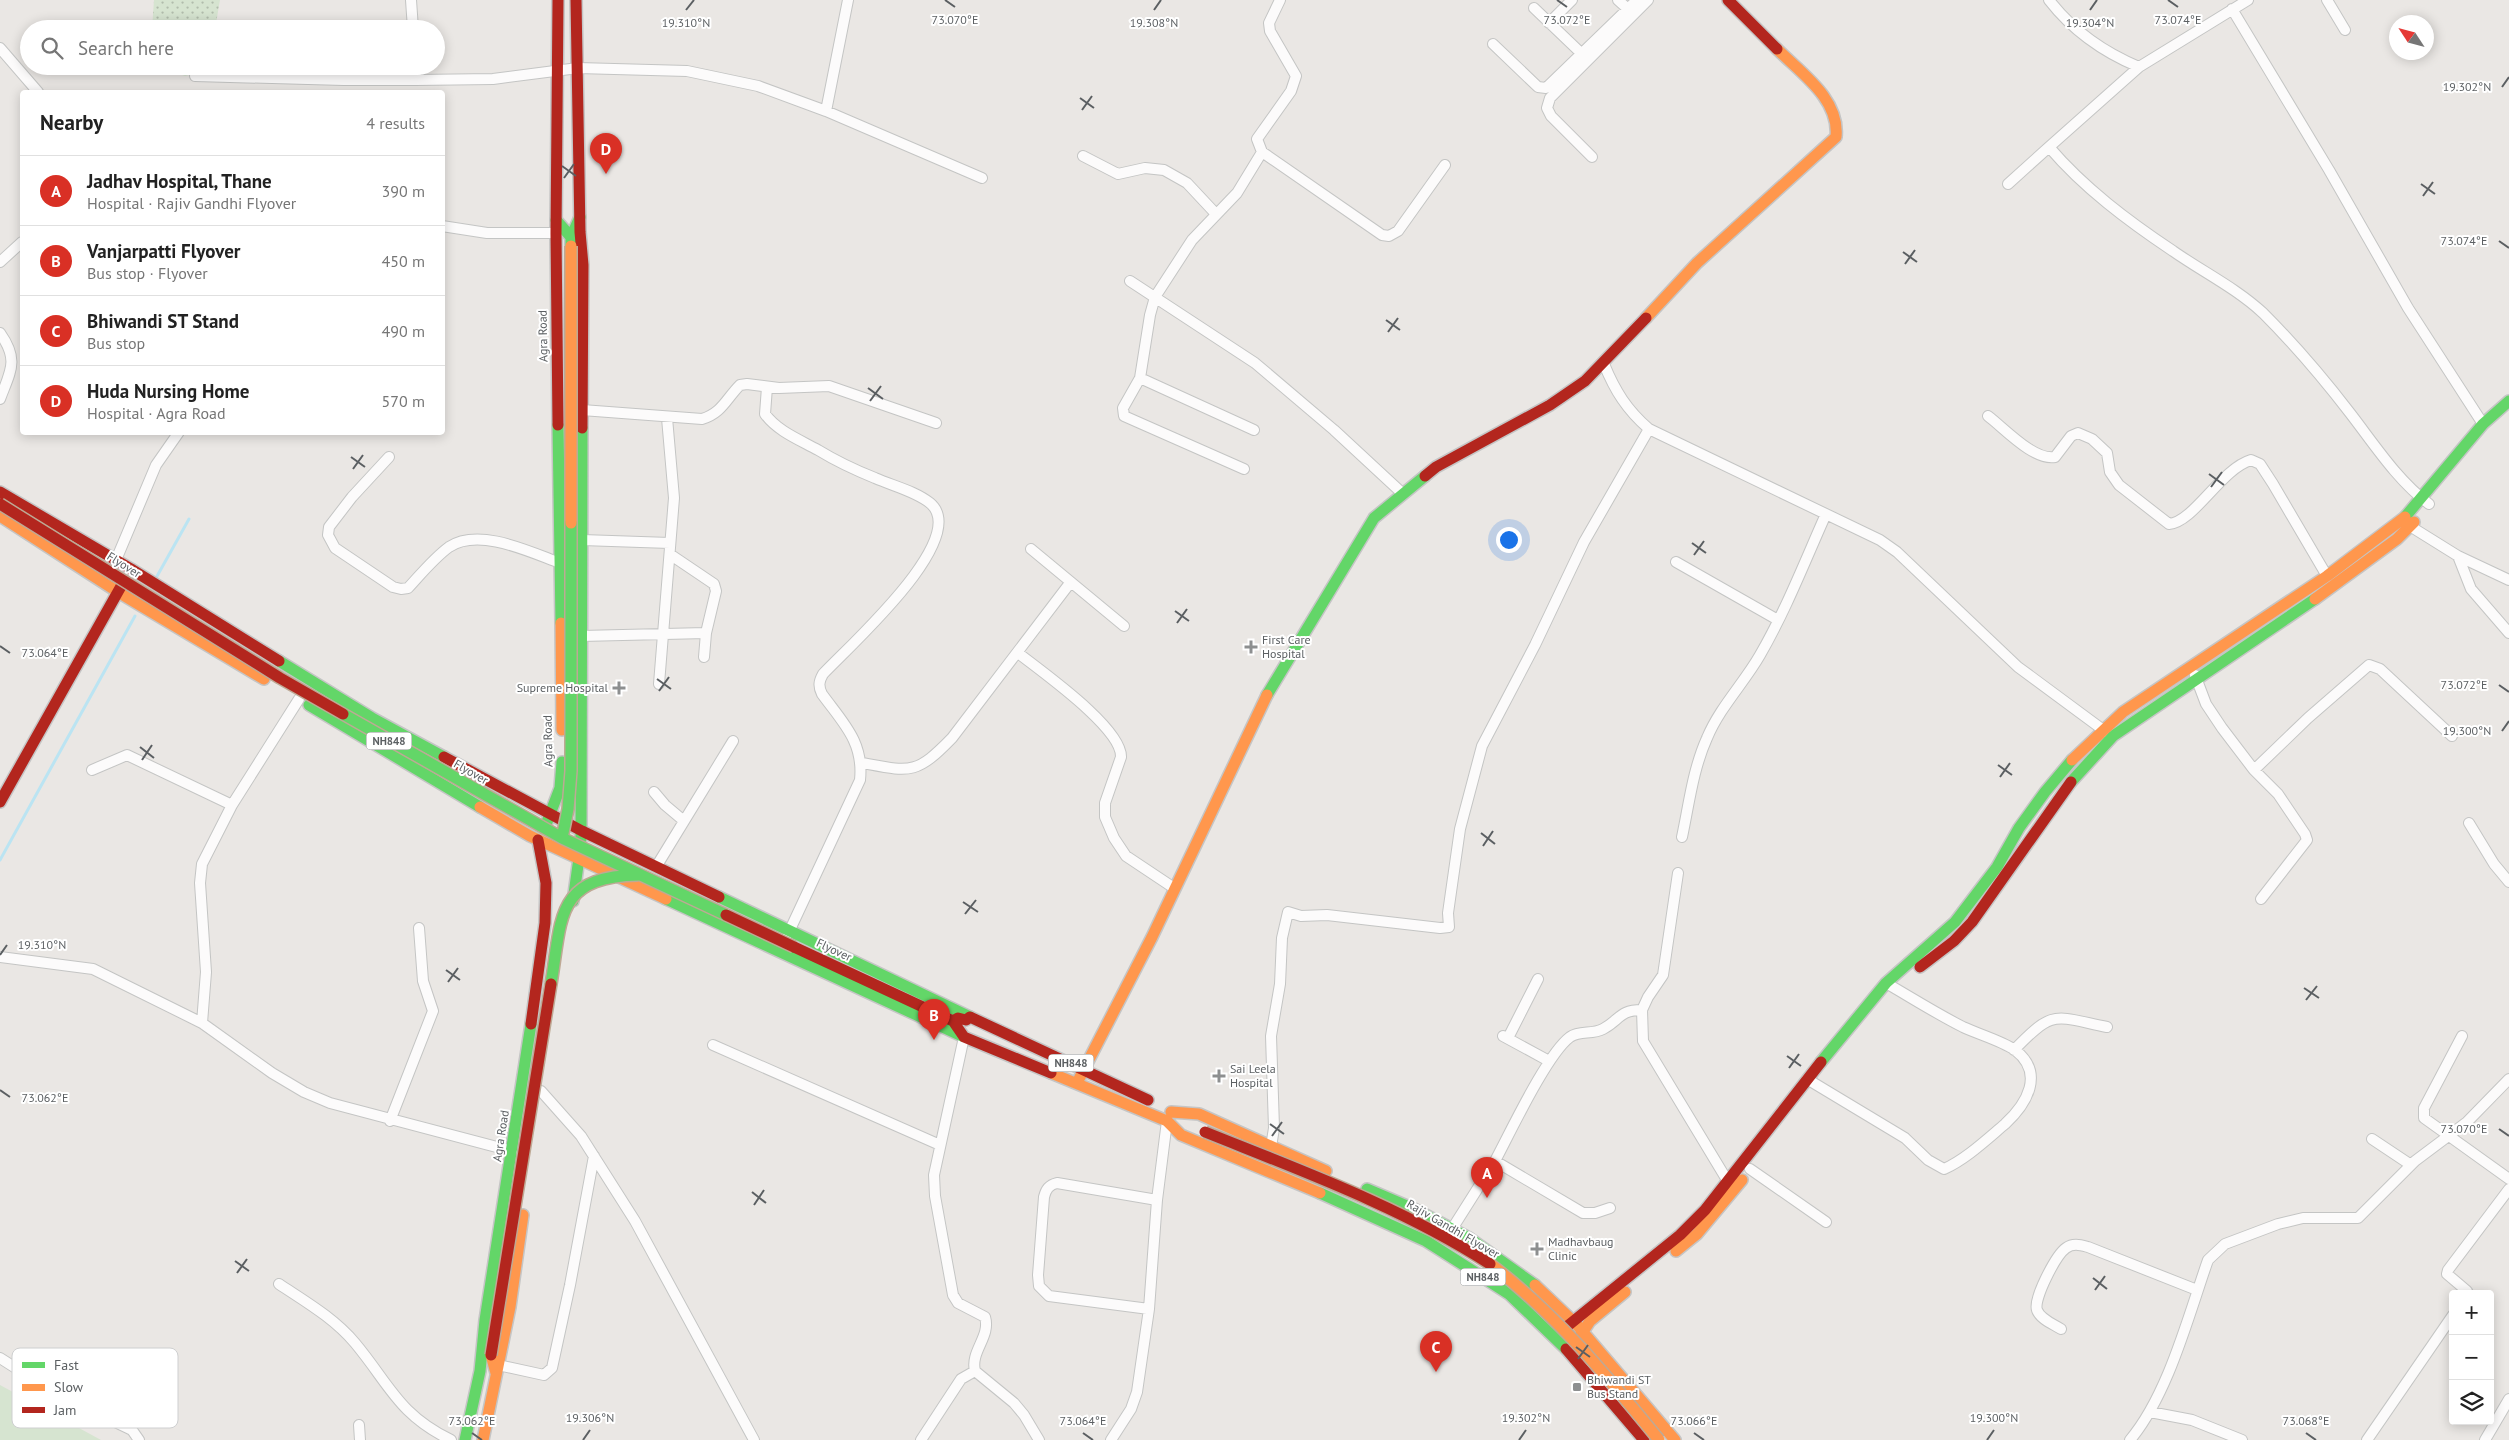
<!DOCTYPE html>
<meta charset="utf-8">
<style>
body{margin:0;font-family:"PT Sans",sans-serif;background:#f6f6f6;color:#222}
.controls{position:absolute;right:15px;bottom:15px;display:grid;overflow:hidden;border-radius:5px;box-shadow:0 2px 12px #0003}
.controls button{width:45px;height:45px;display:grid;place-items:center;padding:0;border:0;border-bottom:1px solid #e0e0e0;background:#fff;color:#222;font:25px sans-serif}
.compass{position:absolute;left:2389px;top:15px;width:45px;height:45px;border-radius:50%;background:#fff;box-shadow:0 2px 12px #0003;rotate:306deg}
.you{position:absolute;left:1508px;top:539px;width:18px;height:18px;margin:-12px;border:4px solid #fff;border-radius:50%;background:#1a73e8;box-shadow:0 0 0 8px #1a73e833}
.badge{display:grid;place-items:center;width:32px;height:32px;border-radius:50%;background:#d93025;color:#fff;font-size:16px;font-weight:700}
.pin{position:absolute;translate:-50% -41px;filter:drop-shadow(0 1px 2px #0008)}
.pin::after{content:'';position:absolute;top:26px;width:18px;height:15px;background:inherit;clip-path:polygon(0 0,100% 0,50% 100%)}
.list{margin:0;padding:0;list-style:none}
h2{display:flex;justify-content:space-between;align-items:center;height:65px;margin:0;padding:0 20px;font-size:21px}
h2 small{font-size:16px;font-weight:400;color:#767676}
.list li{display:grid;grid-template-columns:32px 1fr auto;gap:15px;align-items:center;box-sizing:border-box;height:70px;padding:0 20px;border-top:1px solid #e0e0e0}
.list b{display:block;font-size:19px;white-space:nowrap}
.list p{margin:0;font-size:16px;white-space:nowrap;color:#767676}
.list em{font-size:16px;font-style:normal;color:#767676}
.icon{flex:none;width:28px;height:28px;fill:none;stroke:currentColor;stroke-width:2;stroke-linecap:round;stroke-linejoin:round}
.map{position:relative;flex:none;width:2509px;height:1440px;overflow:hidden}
.search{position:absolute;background:#fff;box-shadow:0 2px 12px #0003;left:20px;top:20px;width:425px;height:55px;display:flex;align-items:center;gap:12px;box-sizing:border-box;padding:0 18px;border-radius:28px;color:#767676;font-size:19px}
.panel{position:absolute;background:#fff;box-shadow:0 2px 12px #0003;left:20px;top:90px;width:425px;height:345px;border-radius:5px}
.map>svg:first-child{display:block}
.grass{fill:url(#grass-dots)}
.pitch{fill:#d6e4d0}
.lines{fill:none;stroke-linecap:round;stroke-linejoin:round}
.stream{stroke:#bbe4f2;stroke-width:3}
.street-casing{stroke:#c4c5c4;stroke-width:12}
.fast-casing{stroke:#c5c5c5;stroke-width:14}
.slow-casing{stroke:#c5c5c5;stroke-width:14}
.jam-casing{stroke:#c5c5c5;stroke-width:14}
.street{stroke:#fcfbfb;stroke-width:10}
.fast{stroke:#63d668;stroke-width:11}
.slow{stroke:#ff974d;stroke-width:11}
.jam{stroke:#b3261e;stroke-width:11}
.fast-bridge-casing{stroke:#bea995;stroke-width:14;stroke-linecap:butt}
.slow-bridge-casing{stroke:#bea995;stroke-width:14;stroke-linecap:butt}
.jam-bridge-casing{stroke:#bea995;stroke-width:14;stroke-linecap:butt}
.fast-bridge{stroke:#63d668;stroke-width:11}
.slow-bridge{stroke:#ff974d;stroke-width:11}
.jam-bridge{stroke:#b3261e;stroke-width:11}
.ticks{fill:none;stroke:#5b5f62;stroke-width:2}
.poi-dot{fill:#8d8f90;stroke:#fff;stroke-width:2}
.labels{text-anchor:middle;stroke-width:4;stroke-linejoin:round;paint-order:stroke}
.shield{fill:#fff;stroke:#8c8f91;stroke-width:1}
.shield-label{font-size:11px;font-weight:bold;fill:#5b5f62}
.street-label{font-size:12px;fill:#5b5f62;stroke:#fff}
.poi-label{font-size:12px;fill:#5b5f62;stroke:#fff;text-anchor:start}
.key{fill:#fff;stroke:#cecfd0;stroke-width:1}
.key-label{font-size:14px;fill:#5b5f62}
.ticks-label{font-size:12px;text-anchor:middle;fill:#5b5f62;stroke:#fff;stroke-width:4;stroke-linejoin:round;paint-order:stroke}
</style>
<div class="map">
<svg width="2509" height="1440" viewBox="0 0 2509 1440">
<defs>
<pattern id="grass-dots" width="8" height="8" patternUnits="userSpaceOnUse" patternTransform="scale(1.25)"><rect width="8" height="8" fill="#d6e4d0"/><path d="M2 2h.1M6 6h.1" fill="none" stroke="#b1bcac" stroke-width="1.8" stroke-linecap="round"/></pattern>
</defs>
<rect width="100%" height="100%" fill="#eae7e4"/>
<path class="grass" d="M 154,0 L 220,0 L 215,29 L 152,29 Z
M 158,66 L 212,66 L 212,69 L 185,76 Z"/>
<path class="pitch" d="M 0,1385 L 101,1440 L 0,1440 Z"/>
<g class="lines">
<path class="stream" d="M 156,578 L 189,519
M 0,860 L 135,616"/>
<g class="street-casing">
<path id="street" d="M 411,0 L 413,29
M 1618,0 L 1628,9
M 2049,0 C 2073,31 2103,52 2139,67 L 2248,0
M 2327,0 L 2345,30
M 1534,8 L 1582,54
M 2232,9 L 2329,170 L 2408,308 L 2483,424
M 1549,23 L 1572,0
M 1493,44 L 1538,87 L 1546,88 L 1637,0
M 0,48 L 38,92
M 415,66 L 416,80
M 2139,67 L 2049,147 C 2084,188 2128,221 2173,251 C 2203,272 2236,288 2263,313 C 2294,344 2323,378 2350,413 C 2374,444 2397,480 2429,504
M 195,76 L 344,80 L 416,80 L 493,79 L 578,68 L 687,71 L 758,86 L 826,111 L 982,178
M 826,111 L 848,0
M 1262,152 L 1257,139 L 1291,91 L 1296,76 L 1270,31 L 1269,23 L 1280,0
M 1083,156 L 1118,174 L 1145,168 L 1164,170 L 1187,183 L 1216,214
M 1592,157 L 1551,116 L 1547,108 L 1550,98 L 1648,0
M 2008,184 L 2049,147
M 442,226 L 487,233 L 556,233
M 0,262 L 22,242
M 1130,281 L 1255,363 L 1334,430 L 1402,493
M 0,333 C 19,360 11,370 0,399
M 1604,364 C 1615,391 1627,410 1649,429 L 1880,540 L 1897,552 L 2018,667 L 2106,732
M 1140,378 L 1123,408 L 1124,416 L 1244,469
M 767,387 L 765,414 C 777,431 800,440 818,450 C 836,461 855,470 875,478 C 893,486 915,491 930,503 C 972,538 847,648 823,674 C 819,681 818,686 822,694 C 843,723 864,742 860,780 L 788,934
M 582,410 L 702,419 C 722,413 726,399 740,385 L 747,384 L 779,388 L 829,386 L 936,423
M 1988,416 C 2004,428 2034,461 2055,457 L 2071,436 L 2078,433 L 2092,439 L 2107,453 L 2110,472 L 2119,485 L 2169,524 C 2194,522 2221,469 2251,460 L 2260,464 L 2273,484 L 2327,576
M 1254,430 L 1140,378 L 1150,315 L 1155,297 L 1192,240 L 1237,193 L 1262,152 L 1382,235 L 1389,236 L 1398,231 L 1445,165
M 389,457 L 352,497 L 329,527 L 328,535 L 335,548 L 393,587 L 401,589 L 408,588 C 421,574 434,558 449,547 C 479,527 530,552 560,563
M 2405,523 L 2458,556 L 2509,580
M 582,540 L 670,543
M 1031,549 L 1124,626
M 671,555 L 714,584 L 716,591 L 706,633 L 704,657
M 2458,556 L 2471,589 L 2509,633
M 116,560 L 156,465 L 179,432
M 1676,562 L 1778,620
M 581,636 L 706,633
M 1018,653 C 1042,672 1122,728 1121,757 L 1105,803 L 1105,817 L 1114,838 L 1126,856 L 1174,888
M 2195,675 L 2206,704 L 2222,728 L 2254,770 L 2278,794 L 2305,834 L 2307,840 L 2261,899
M 659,684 L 674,498 L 667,418
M 862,763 C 911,772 916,775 952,738 L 1070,583
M 92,770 L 127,755 L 232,805
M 2254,770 L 2308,718 L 2369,665 L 2380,669 L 2452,736
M 654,792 L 665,805 L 684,821
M 2469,823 L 2494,864 L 2509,882
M 1682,837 C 1689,804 1693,769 1707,738 C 1720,707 1744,683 1760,655 C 1786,610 1805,561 1826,514
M 656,867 L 733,741
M 1678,873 L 1663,975 L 1648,997 L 1642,1010 L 1643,1041 L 1730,1185
M 0,957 L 93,969 L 202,1023 L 272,1073 L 304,1092 L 330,1103 L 512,1151
M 202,1023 L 206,972 L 200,883 L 202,864 L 232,805 L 299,699
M 1503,1036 L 1549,1061
M 2462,1036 L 2424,1108 L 2424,1118 L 2509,1179
M 964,1037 L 934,1175 L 935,1196 L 953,1295 L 958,1303 L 985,1317 C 991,1337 970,1351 975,1371 L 1014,1403 L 1024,1415 L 1039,1440
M 1508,1038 L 1538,979
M 713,1045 L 940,1145
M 2014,1050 C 2054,1009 2053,1016 2107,1027
M 1807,1079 L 1905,1138 L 1928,1160 L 1944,1169 C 1966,1159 1986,1140 2005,1124 C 2027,1104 2045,1073 2015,1050 C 2002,1041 1978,1034 1963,1027 C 1937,1014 1912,998 1886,983
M 532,1092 L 541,1091 L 581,1136 L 635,1221 L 754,1440
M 390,1121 L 433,1011 L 423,981 L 419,928
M 2372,1139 L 2411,1165
M 1271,1147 L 1274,1128 L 1271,1036 L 1280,984 L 1282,938 L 1288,912 L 1301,916 L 1327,915 L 1440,928 L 1449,927 L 1448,913 L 1460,829 L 1482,746 L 1535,645 L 1584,542 L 1649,429
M 1495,1161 C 1510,1133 1547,1054 1570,1037 C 1580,1030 1592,1035 1603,1029 C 1620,1020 1619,1010 1642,1010
M 1750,1169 L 1826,1222
M 1452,1229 L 1495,1161 L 1583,1213 L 1595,1213 L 1610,1208
M 279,1284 C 306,1302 334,1318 355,1343 C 390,1385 398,1414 451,1440
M 2467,1294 L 2467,1291 L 2447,1274 L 2448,1270 L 2509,1189
M 1149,1309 L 1049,1296 L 1039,1286 L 1038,1275 L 1044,1197 C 1046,1189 1049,1185 1057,1183 L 1157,1200
M 2061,1329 C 2053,1324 2040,1319 2037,1310 C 2033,1299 2056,1255 2066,1248 C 2073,1243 2080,1245 2088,1247 L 2197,1290
M 0,1358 L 55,1393 L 132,1430 L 139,1440
M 498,1365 L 544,1375 L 552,1368 L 570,1285 L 594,1156
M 2150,1412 L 2192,1420 L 2242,1440
M 359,1425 L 360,1440
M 921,1440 L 961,1379 L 975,1371
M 1111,1440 L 1131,1409 L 1137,1392 L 1149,1309 L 1157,1200 L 1167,1121
M 2130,1440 C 2168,1395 2188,1317 2208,1260 L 2225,1244 L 2278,1224 L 2303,1218 L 2358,1218 L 2415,1161 L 2467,1122 L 2509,1079
M 2367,1440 L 2453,1315
M 2485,1440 L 2509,1399"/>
</g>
<g class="fast-casing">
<path id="fast" d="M 556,220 L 571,237
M 571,246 L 571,237 L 580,217
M 558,425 L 561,623
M 2405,517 L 2483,424 L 2509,401
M 279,661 L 372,718 L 444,757
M 1267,695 L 1374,518 L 1425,476
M 309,705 L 480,807
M 2071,782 L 2113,736 L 2315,599
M 547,822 L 560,788 L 562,762
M 581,839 L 582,428
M 719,897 L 970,1017
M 666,899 L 962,1036
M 573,901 L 579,858
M 1821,1062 L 1886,983 L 1955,922 L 1997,867 L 2019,828 L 2045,792 L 2072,760
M 1367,1189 L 1414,1209 L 1469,1238 L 1535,1285
M 1320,1193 L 1426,1241 L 1509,1294 L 1566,1349
M 465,1440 L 480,1371 L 485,1320 L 531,1024"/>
</g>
<g class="slow-casing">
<path id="slow" d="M 1646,318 L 1697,263 L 1836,137 C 1840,99 1801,73 1777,49
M 0,516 L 118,592 L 264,679
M 2315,599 L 2397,539 L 2414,522
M 561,623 L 562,730
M 2072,760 L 2123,712 L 2327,576 L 2405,517
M 480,807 L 530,836 L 666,899
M 1051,1073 L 1167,1121 L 1181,1135 L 1320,1193
M 1079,1079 L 1152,937 L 1267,695
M 1171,1112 L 1199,1114 L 1326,1171
M 1676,1251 L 1697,1234 L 1742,1180
M 1535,1285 L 1577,1325 L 1675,1440
M 1577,1341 L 1590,1321 L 1625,1292
M 491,1355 L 496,1373
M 483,1440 L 510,1307 L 523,1215"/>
</g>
<g class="jam-casing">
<path id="jam" d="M 558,0 L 556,233 L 558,425
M 576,0 L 580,232 L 583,265 L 582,428
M 1728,0 L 1777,49
M 1425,476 L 1436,467 L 1550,405 L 1585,381 L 1646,318
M 0,492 L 131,569 L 279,661
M 444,757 L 582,831 L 719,897
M 0,802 L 124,581
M 794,947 L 953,1021 L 964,1037 L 1051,1073
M 1920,967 L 1954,941 L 1972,922 L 2071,782
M 953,1021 L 958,1018 L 966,1020 L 970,1017 L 1148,1100
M 531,1024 L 545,923 L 546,883 L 538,840
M 1565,1328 L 1680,1235 L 1705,1210 L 1821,1062
M 1566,1349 L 1644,1440"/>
</g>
<use href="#street" class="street"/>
<use href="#fast" class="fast"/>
<use href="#slow" class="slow"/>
<use href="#jam" class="jam"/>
<g class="fast-bridge-casing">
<path id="fast-bridge" d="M 343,714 L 562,838 L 726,915
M 562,838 L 568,809 L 571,771 L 571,523
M 551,984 C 562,918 555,877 638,875"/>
</g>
<g class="slow-bridge-casing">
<path id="slow-bridge" d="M 571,246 L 571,523
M 1490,1264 C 1557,1315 1606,1375 1659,1440"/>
</g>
<g class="jam-bridge-casing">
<path id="jam-bridge" d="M 0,504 L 280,678 L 343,714
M 726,915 L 794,947
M 1205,1132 C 1302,1171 1401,1207 1490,1264
M 491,1355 L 551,984"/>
</g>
<use href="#fast-bridge" class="fast-bridge"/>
<use href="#slow-bridge" class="slow-bridge"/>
<use href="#jam-bridge" class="jam-bridge"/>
</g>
<path class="ticks" d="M 945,0 L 955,7M 1557,0 L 1567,7M 2168,0 L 2178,7M 686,10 L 694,0M 1154,10 L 1161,0M 2090,10 L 2097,0M 2502,87 L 2509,77M 1080,98 L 1094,108M 1082,110 L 1092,96M 562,166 L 576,176M 564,178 L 574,164M 2421,184 L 2435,194M 2423,196 L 2433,182M 2499,241 L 2509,248M 1903,252 L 1917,262M 1905,264 L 1915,250M 1386,320 L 1400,330M 1388,332 L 1398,318M 868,388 L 883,399M 870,401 L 881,386M 351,457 L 365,467M 353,469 L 363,455M 2209,474 L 2224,485M 2211,487 L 2222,472M 1692,543 L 1706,553M 1694,555 L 1704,541M 1175,611 L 1189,621M 1177,623 L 1187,609M 0,646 L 10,653M 657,679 L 671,689M 2499,685 L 2509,692M 659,691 L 669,677M 2502,731 L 2509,721M 140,747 L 154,758M 142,760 L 152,745M 1998,765 L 2012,775M 2000,777 L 2010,763M 1481,833 L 1495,844M 1483,846 L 1493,831M 963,902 L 978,912M 965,914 L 976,900M 0,955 L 7,945M 446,970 L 460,980M 448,982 L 458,968M 2304,988 L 2319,998M 2306,1000 L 2317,986M 1787,1056 L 1801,1066M 1789,1068 L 1799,1054M 0,1090 L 10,1097M 1270,1124 L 1284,1134M 2499,1129 L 2509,1136M 1272,1136 L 1282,1122M 752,1192 L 766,1203M 754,1205 L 764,1190M 235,1261 L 249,1271M 237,1273 L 247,1259M 2093,1278 L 2107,1289M 2095,1290 L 2105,1276M 1576,1347 L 1590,1357M 1578,1359 L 1588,1345M 472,1433 L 482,1440M 1083,1433 L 1093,1440M 1694,1433 L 1704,1440M 2306,1433 L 2316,1440M 583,1440 L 590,1430M 1519,1440 L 1526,1430M 1987,1440 L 1994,1430"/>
<g class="poi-dot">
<path d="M1248.5 639.5h5v5h5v5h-5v5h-5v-5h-5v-5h5z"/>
<path d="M616.5 680.5h5v5h5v5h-5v5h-5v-5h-5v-5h5z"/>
<path d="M1216.5 1068.5h5v5h5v5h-5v5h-5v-5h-5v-5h5z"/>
<path d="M1534.5 1241.5h5v5h5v5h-5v5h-5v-5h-5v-5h5z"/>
<rect x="1572" y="1382" width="10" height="10" rx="2.5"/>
</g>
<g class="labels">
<g class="shield">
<rect x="366.5" y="732.5" width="45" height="17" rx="4"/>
<rect x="1048.5" y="1054.5" width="45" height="17" rx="4"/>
<rect x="1460.5" y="1268.5" width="45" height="17" rx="4"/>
</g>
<g class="shield-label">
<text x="389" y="745">NH848</text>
<text x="1071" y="1067">NH848</text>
<text x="1483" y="1281">NH848</text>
</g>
<g class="street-label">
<text transform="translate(543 336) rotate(-91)" y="4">Agra Road</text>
<text transform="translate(124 565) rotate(32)" y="4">Flyover</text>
<text transform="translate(548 741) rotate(-91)" y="4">Agra Road</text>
<text transform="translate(471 772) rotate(30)" y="4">Flyover</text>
<text transform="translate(834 950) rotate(25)" y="4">Flyover</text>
<text transform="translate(501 1136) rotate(-81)" y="4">Agra Road</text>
<text transform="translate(1453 1229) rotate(30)" y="4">Rajiv Gandhi Flyover</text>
</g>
<g class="poi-label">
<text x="1262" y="644">First Care<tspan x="1262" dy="14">Hospital</tspan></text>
<text x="608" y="692" text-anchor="end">Supreme Hospital</text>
<text x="1230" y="1073">Sai Leela<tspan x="1230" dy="14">Hospital</tspan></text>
<text x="1548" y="1246">Madhavbaug<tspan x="1548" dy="14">Clinic</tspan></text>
<text x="1587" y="1384">Bhiwandi ST<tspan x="1587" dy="14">Bus Stand</tspan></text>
</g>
</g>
<rect x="12" y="1348" width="166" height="80" rx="8" class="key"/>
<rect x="22" y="1362" width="23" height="6" fill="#63d668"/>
<rect x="22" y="1384" width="23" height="7" fill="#ff974d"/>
<rect x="22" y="1407" width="23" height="6" fill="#b3261e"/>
<g class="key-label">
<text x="54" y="1370">Fast</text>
<text x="54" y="1392">Slow</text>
<text x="54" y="1415">Jam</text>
</g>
<g class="ticks-label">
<text x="955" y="24">73.070°E</text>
<text x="1567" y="24">73.072°E</text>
<text x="2178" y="24">73.074°E</text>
<text x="686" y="27">19.310°N</text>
<text x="1154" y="27">19.308°N</text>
<text x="2090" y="27">19.304°N</text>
<text x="2467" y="91">19.302°N</text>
<text x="2464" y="245">73.074°E</text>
<text x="45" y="657">73.064°E</text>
<text x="2464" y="689">73.072°E</text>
<text x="2467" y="735">19.300°N</text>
<text x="42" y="949">19.310°N</text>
<text x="45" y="1102">73.062°E</text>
<text x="2464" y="1133">73.070°E</text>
<text x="590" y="1422">19.306°N</text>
<text x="1526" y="1422">19.302°N</text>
<text x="1994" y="1422">19.300°N</text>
<text x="472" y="1425">73.062°E</text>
<text x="1083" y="1425">73.064°E</text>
<text x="1694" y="1425">73.066°E</text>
<text x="2306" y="1425">73.068°E</text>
</g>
</svg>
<div class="controls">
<button>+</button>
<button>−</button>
<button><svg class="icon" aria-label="layers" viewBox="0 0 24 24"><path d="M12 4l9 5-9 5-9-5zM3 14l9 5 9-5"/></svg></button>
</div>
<svg class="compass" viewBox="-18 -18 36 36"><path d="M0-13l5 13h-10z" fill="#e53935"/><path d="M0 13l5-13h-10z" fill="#767676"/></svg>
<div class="you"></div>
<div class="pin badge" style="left:1487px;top:1198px">A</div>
<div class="pin badge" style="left:934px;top:1040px">B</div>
<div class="pin badge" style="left:1436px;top:1372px">C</div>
<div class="pin badge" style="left:606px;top:174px">D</div>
<div class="search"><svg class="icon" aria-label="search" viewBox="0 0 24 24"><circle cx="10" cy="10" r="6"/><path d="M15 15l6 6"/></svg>Search here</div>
<section class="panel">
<h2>Nearby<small>4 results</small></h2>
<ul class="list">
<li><span class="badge">A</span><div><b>Jadhav Hospital, Thane</b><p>Hospital · Rajiv Gandhi Flyover</p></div><em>390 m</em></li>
<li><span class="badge">B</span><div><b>Vanjarpatti Flyover</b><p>Bus stop · Flyover</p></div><em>450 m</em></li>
<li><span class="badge">C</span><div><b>Bhiwandi ST Stand</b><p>Bus stop</p></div><em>490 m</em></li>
<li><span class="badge">D</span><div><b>Huda Nursing Home</b><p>Hospital · Agra Road</p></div><em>570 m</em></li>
</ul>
</section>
</div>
